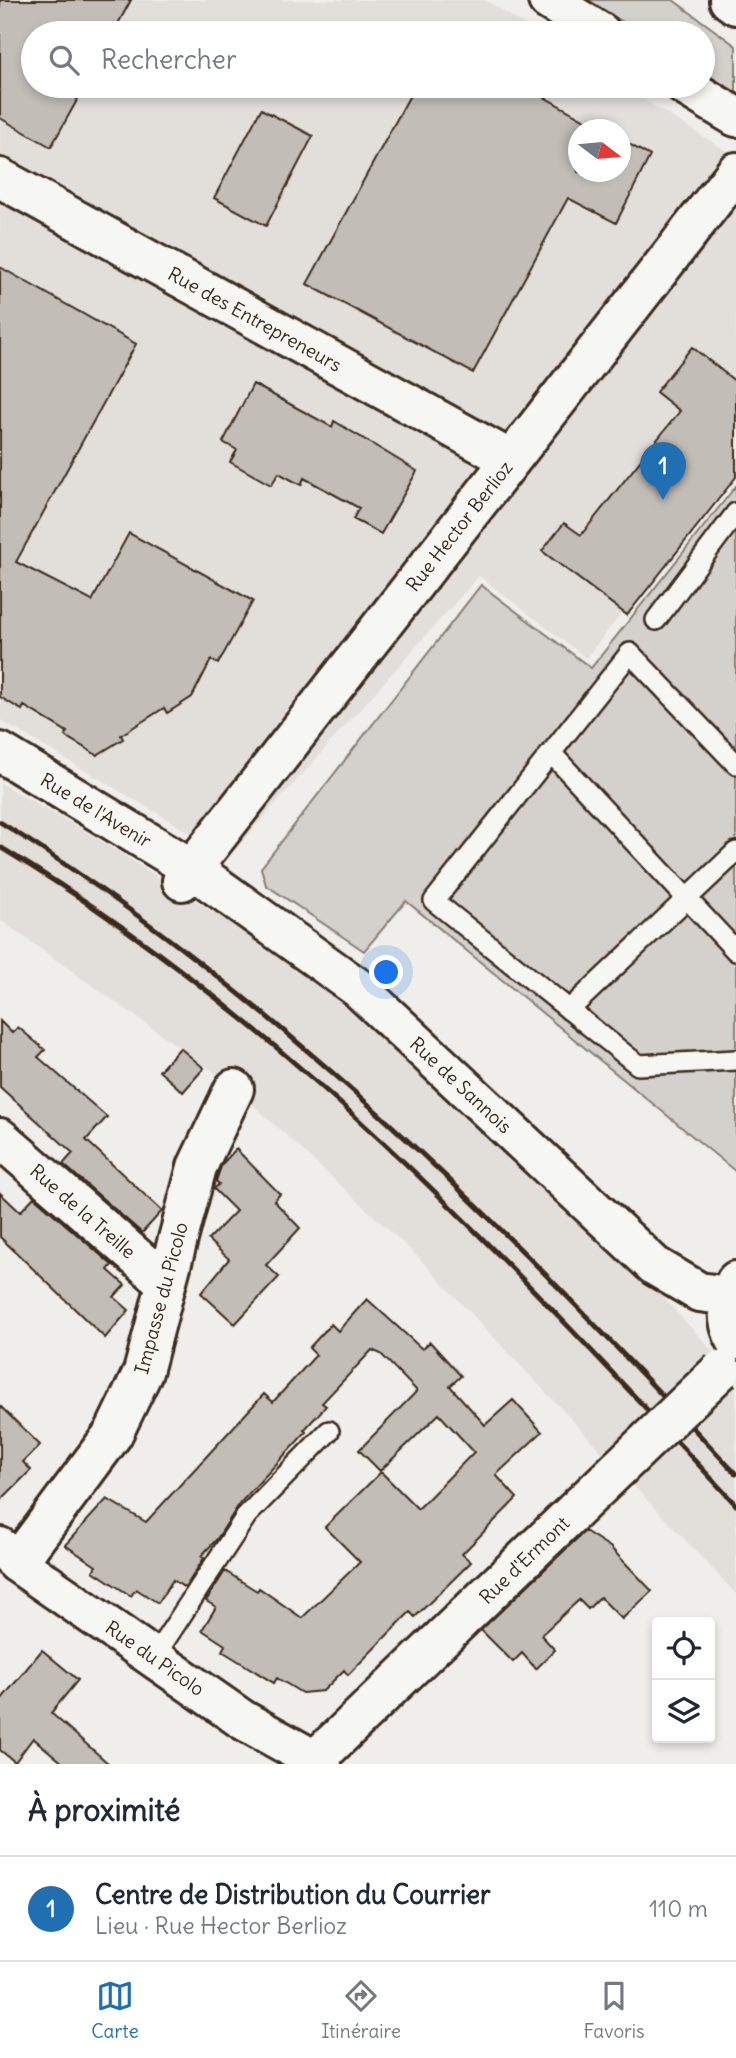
<!DOCTYPE html>
<html lang="fr">
<meta charset="utf-8">
<style>
body{margin:0;font-family:Delius,sans-serif;background:#f2f2f3;color:#1f2937}
.controls{position:absolute;right:21px;bottom:21px;display:grid;overflow:hidden;border-radius:7px;box-shadow:0 4px 10px #0003}
.controls button{width:63px;height:63px;display:grid;place-items:center;padding:0;border:0;border-bottom:2px solid #e0e1e3;background:#fff;color:#1f2937;font:35px sans-serif}
.compass{position:absolute;left:568px;top:119px;width:63px;height:63px;border-radius:50%;background:#fff;box-shadow:0 4px 10px #0003;rotate:106deg}
.you{position:absolute;left:387px;top:973px;width:24px;height:24px;margin:-18px;border:5px solid #fff;border-radius:50%;background:#1a73e8;box-shadow:0 0 0 10px #1a73e833}
.badge{display:grid;place-items:center;width:46px;height:46px;border-radius:50%;background:#1f6fb2;color:#fff;font-size:23px;font-weight:700}
.pin{position:absolute;translate:-50% -58px;filter:drop-shadow(0 2px 4px #0008)}
.pin::after{content:'';position:absolute;top:37px;width:24px;height:21px;background:inherit;clip-path:polygon(0 0,100% 0,50% 100%)}
.list{margin:0;padding:0;list-style:none}
h2{display:flex;justify-content:space-between;align-items:center;height:91px;margin:0;padding:0 28px;font-size:30px}
h2 small{font-size:23px;font-weight:400;color:#747a83}
.list li{display:grid;grid-template-columns:46px 1fr auto;gap:21px;align-items:center;box-sizing:border-box;height:105px;padding:0 28px;border-top:2px solid #e0e1e3}
.list b{display:block;font-size:26px;white-space:nowrap}
.list p{margin:0;font-size:23px;white-space:nowrap;color:#747a83}
.list em{font-size:23px;font-style:normal;color:#747a83}
.icon{flex:none;width:38px;height:38px;fill:none;stroke:currentColor;stroke-width:2;stroke-linecap:round;stroke-linejoin:round}
.map{position:relative;flex:none;width:736px;height:1764px;overflow:hidden}
.search{position:absolute;background:#fff;box-shadow:0 4px 10px #0003;left:21px;right:21px;top:21px;height:77px;display:flex;align-items:center;gap:18px;box-sizing:border-box;padding:0 24px;border-radius:38px;color:#747a83;font-size:26px}
.sheet{height:196px;background:#fff}
nav{display:flex;justify-content:space-around;align-items:center;box-sizing:border-box;height:98px;border-top:2px solid #e0e1e3;background:#fff;font-size:19px;color:#747a83}
nav a{display:grid;justify-items:center;gap:4px}
nav .on{color:#1f6fb2}
.map>svg:first-child{display:block}
.built{fill:#e2dfdb;fill-rule:evenodd}
.green{fill:#d4d1cc;stroke:#887e75;stroke-width:2}
.building{fill:#c2bdb7;stroke:#3b2a1e;stroke-width:2}
.lines{fill:none;stroke-linecap:round;stroke-linejoin:round}
.lane-casing{stroke:#3b2a1e;stroke-width:24}
.street-casing{stroke:#3b2a1e;stroke-width:44}
.secondary-casing{stroke:#3b2a1e;stroke-width:44}
.lane{stroke:#f6f6f2;stroke-width:19}
.street{stroke:#f6f6f2;stroke-width:38}
.secondary{stroke:#f6f6f2;stroke-width:38}
.rail{stroke:#3b2a1e;stroke-width:5}
.street-bridge-casing{stroke:#3b2a1e;stroke-width:44;stroke-linecap:butt}
.street-bridge{stroke:#f6f6f2;stroke-width:38}
.labels{text-anchor:middle;stroke-width:7;stroke-linejoin:round;paint-order:stroke}
.street-label{font-size:19px;fill:#3b2a1e;stroke:#f6f6f2}
</style>
<div class="map">
<svg width="736" height="1764" viewBox="0 0 736 1764">
<rect width="100%" height="100%" fill="#efeeea"/>
<filter id="ink" filterUnits="userSpaceOnUse"><feTurbulence type="fractalNoise" baseFrequency=".0143" numOctaves="2"/><feDisplacementMap in="SourceGraphic" scale="14" xChannelSelector="R" yChannelSelector="G"/><feConvolveMatrix kernelMatrix="1 2 1 2 8 2 1 2 1" color-interpolation-filters="sRGB"/></filter>
<g filter="url(#ink)">
<path class="built" d="M 0,0 L 485,0 L 538,33 L 33,33 L 33,86 L 622,86 L 736,157 L 736,470 L 586,658 L 479,576 L 229,856 L 0,720 ZM 578,130 L 620,130 L 620,172 L 578,172 Z
M 0,783 L 95,837 L 330,986 L 658,1292 L 736,1376 L 736,1594 L 415,1254 L 228,1082 L 0,920 Z"/>
<path class="green" d="M 588,0 L 673,0 L 736,46 L 736,93 L 703,72 L 703,33 L 641,33 Z
M 736,486 L 736,1172 L 406,901 L 364,951 L 266,885 L 261,868 L 481,585 L 591,668 Z"/>
<path class="building" d="M 0,0 L 131,0 L 113,33 L 33,33 L 33,86 L 85,86 L 51,147 L 0,118 Z
M 415,86 L 524,86 L 603,130 L 578,130 L 578,172 L 620,172 L 620,139 L 650,156 L 616,223 L 568,198 L 473,373 L 307,284 Z
M 261,109 L 313,136 L 266,226 L 214,198 Z
M 0,267 L 136,344 L 16,562 L 92,601 L 129,533 L 253,601 L 218,664 L 211,660 L 192,697 L 167,713 L 164,708 L 121,735 L 123,739 L 97,755 L 65,736 L 67,732 L 24,706 L 22,710 L 0,697 Z
M 692,347 L 736,382 L 736,477 L 627,615 L 542,551 L 564,523 L 581,535 L 680,411 L 656,392 Z
M 253,384 L 332,427 L 334,421 L 417,471 L 381,534 L 353,519 L 359,508 L 304,478 L 301,485 L 279,473 L 271,485 L 230,462 L 237,450 L 223,442 Z
M 0,1021 L 12,1033 L 18,1027 L 45,1050 L 38,1057 L 107,1117 L 86,1140 L 162,1211 L 142,1233 L 63,1164 L 73,1153 L 0,1087 Z
M 180,1048 L 204,1068 L 183,1092 L 159,1071 Z
M 236,1149 L 280,1194 L 274,1201 L 300,1228 L 266,1265 L 279,1277 L 235,1324 L 201,1293 L 229,1259 L 208,1240 L 236,1211 L 214,1189 L 219,1184 L 216,1181 L 222,1164 Z
M 0,1193 L 20,1212 L 34,1197 L 112,1265 L 108,1270 L 125,1285 L 114,1297 L 129,1310 L 105,1338 L 0,1237 Z
M 367,1299 L 422,1349 L 430,1342 L 461,1376 L 450,1386 L 485,1425 L 513,1400 L 542,1432 L 496,1475 L 517,1498 L 462,1554 L 471,1562 L 415,1617 L 410,1612 L 348,1675 L 344,1670 L 323,1691 L 302,1693 L 277,1678 L 274,1683 L 222,1651 L 225,1645 L 202,1630 L 216,1607 L 206,1601 L 225,1571 L 257,1591 L 259,1588 L 302,1618 L 360,1562 L 325,1527 L 381,1472 L 418,1509 L 474,1452 L 439,1414 L 380,1471 L 359,1450 L 417,1391 L 381,1354 L 372,1350 L 322,1403 L 326,1406 L 304,1430 L 306,1432 L 240,1503 L 217,1539 L 201,1556 L 204,1558 L 185,1588 L 173,1580 L 158,1603 L 136,1589 L 131,1596 L 93,1571 L 96,1566 L 65,1545 L 107,1499 L 146,1522 L 264,1394 L 273,1402 L 316,1355 L 309,1348 L 331,1324 L 338,1331 Z
M 0,1406 L 40,1445 L 23,1462 L 31,1470 L 0,1501 Z
M 585,1531 L 610,1547 L 652,1591 L 622,1619 L 600,1597 L 588,1609 L 579,1600 L 541,1635 L 555,1650 L 536,1669 L 522,1653 L 513,1662 L 481,1630 Z
M 42,1650 L 78,1680 L 51,1713 L 109,1764 L 64,1764 L 33,1738 L 15,1762 L 0,1750 L 0,1701 Z"/>
<g class="lines">
<g class="lane-casing">
<path id="lane" d="M 656,620 L 736,513
M 551,753 L 736,951
M 736,764 L 630,653 L 434,901 L 638,1065 L 736,1060
M 569,1010 L 736,852
M 154,1657 L 247,1515 L 329,1431"/>
</g>
<g class="street-casing">
<path id="street" d="M 0,178 L 511,460
M 0,752 L 191,868 L 358,988 L 655,1266 L 699,1292 L 729,1296
M 182,881 L 736,172
M 0,1138 L 166,1283
M 0,1547 L 17,1563 L 243,1720 L 322,1764
M 17,1563 L 113,1434 L 143,1372 L 197,1167 L 234,1089
M 311,1764 L 619,1468"/>
</g>
<g class="secondary-casing">
<path id="secondary" d="M 548,0 L 601,33
M 729,0 L 736,5
M 685,86 L 736,117
M 736,1281 C 727,1300 725,1321 736,1340"/>
</g>
<use href="#lane" class="lane"/>
<use href="#street" class="street"/>
<use href="#secondary" class="secondary"/>
<path class="rail" d="M 0,822 C 282,999 511,1232 736,1474
M 0,847 C 284,1017 512,1264 736,1505"/>
<g class="street-bridge-casing">
<path id="street-bridge" d="M 619,1468 L 721,1370"/>
</g>
<use href="#street-bridge" class="street-bridge"/>
</g>
</g>
<g class="labels">
<g class="street-label">
<text transform="translate(255 319) rotate(29)" y="7">Rue des Entrepreneurs</text>
<text transform="translate(459 526) rotate(-52)" y="7">Rue Hector Berlioz</text>
<text transform="translate(96 810) rotate(31)" y="7">Rue de l'Avenir</text>
<text transform="translate(461 1085) rotate(43)" y="7">Rue de Sannois</text>
<text transform="translate(83 1211) rotate(41)" y="7">Rue de la Treille</text>
<text transform="translate(161 1298) rotate(-75)" y="7">Impasse du Picolo</text>
<text transform="translate(524 1560) rotate(-44)" y="7">Rue d'Ermont</text>
<text transform="translate(155 1658) rotate(35)" y="7">Rue du Picolo</text>
</g>
</g>
</svg>
<div class="controls">
<button><svg class="icon" aria-label="locate" viewBox="0 0 24 24"><circle cx="12" cy="12" r="6"/><path d="M12 2v4M12 18v4M2 12h4M18 12h4"/></svg></button>
<button><svg class="icon" aria-label="layers" viewBox="0 0 24 24"><path d="M12 4l9 5-9 5-9-5zM3 14l9 5 9-5"/></svg></button>
</div>
<svg class="compass" viewBox="-18 -18 36 36"><path d="M0-13l5 13h-10z" fill="#e53935"/><path d="M0 13l5-13h-10z" fill="#747a83"/></svg>
<div class="you"></div>
<div class="pin badge" style="left:663px;top:500px">1</div>
<div class="search"><svg class="icon" aria-label="search" viewBox="0 0 24 24"><circle cx="10" cy="10" r="6"/><path d="M15 15l6 6"/></svg>Rechercher</div>
</div>
<section class="sheet">
<h2>À proximité<small></small></h2>
<ul class="list">
<li><span class="badge">1</span><div><b>Centre de Distribution du Courrier</b><p>Lieu · Rue Hector Berlioz</p></div><em>110 m</em></li>
</ul>
</section>
<nav>
<a class="on"><svg class="icon" aria-label="map" viewBox="0 0 24 24"><path d="M3 6l6-2 6 2 6-2v14l-6 2-6-2-6 2zM9 4v14M15 6v14"/></svg>Carte</a>
<a><svg class="icon" aria-label="directions" viewBox="0 0 24 24"><path d="M12 3l9 9-9 9-9-9zM9 14v-3h6M13 9l2 2-2 2"/></svg>Itinéraire</a>
<a><svg class="icon" aria-label="saved" viewBox="0 0 24 24"><path d="M7 4h10v16l-5-4-5 4z"/></svg>Favoris</a>
</nav>
